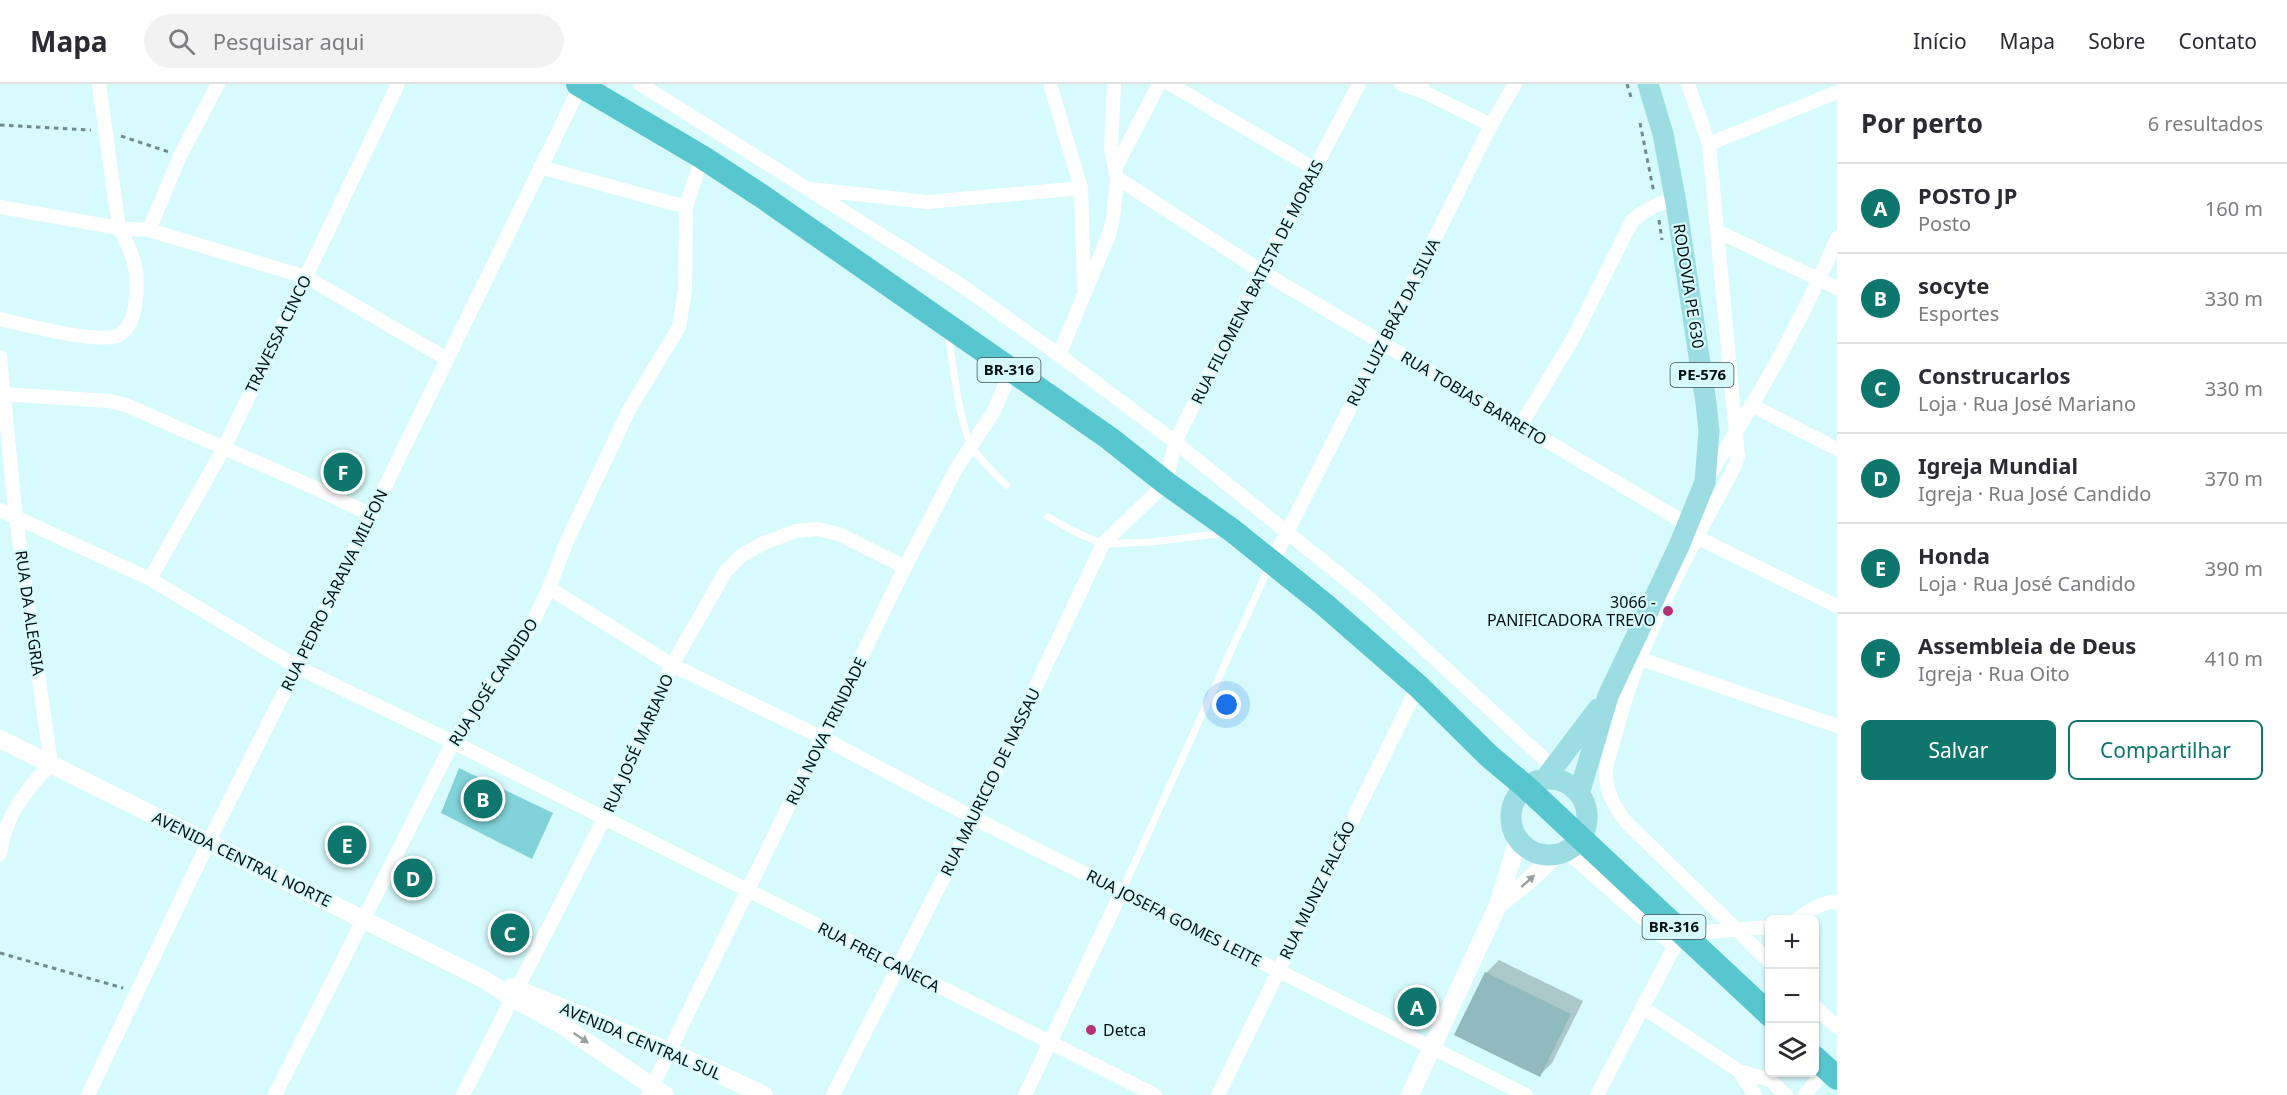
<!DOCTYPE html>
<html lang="pt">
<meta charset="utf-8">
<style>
body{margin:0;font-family:"Noto Sans",sans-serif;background:#f2f2f3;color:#2b2b33}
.controls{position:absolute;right:18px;bottom:18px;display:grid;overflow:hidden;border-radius:9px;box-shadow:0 2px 4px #0004}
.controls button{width:54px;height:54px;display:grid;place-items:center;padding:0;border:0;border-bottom:2px solid #e1e1e2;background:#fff;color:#2b2b33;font:30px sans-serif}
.you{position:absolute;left:1227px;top:621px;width:21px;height:21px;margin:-15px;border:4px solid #fff;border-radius:50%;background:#1a73e8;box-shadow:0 0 0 9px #1a73e833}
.badge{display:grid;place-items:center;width:39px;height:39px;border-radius:50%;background:#0f766e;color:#fff;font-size:20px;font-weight:700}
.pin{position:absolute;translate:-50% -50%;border:3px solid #fff;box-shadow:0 2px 6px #0006}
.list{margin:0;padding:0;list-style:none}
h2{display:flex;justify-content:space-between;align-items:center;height:78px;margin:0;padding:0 24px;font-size:26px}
h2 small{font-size:20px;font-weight:400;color:#7c7c81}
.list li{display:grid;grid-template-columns:39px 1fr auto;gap:18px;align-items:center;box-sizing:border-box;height:90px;padding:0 24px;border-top:2px solid #e1e1e2}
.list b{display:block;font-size:22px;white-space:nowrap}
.list p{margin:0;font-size:20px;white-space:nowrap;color:#7c7c81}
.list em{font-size:20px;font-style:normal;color:#7c7c81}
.actions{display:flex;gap:12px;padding:18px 24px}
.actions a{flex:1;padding:14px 0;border:2px solid #0f766e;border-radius:9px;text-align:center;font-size:21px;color:#0f766e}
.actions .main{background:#0f766e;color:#fff}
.icon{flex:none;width:33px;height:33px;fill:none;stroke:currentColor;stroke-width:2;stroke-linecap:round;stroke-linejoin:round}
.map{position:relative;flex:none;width:1837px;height:1011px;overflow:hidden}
header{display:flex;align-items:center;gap:36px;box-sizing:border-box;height:84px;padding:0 30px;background:#fff;border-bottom:2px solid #e1e1e2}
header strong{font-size:28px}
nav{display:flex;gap:33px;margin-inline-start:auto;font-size:21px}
.search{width:420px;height:54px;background:#f2f2f3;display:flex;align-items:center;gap:15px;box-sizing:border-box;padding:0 21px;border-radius:33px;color:#7c7c81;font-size:22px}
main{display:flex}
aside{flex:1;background:#fff}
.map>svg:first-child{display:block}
.green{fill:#81d2d9}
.shadow{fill:#0003}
.building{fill:#90babe}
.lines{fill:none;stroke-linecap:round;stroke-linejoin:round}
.path{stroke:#718a8c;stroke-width:3;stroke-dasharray:4.5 4.5;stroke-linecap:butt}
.lane{stroke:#fff;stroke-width:7}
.street{stroke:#fff;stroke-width:14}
.secondary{stroke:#fff;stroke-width:18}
.primary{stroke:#9bdde2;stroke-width:21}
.highway{stroke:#58c6cf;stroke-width:24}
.oneway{fill:#9a9fa0}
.poi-dot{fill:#b53177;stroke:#d7fafc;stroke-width:2}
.labels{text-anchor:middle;stroke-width:4.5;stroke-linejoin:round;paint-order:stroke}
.shield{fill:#d7fafc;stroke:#425658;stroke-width:1.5}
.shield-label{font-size:15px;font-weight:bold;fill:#020f11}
.street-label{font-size:16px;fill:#020f11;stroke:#d7fafc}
.poi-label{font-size:16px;fill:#020f11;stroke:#d7fafc;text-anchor:end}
</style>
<header>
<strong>Mapa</strong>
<div class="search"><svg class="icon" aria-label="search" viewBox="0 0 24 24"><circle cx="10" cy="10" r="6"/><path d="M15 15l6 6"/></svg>Pesquisar aqui</div>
<nav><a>Início</a><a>Mapa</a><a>Sobre</a><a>Contato</a></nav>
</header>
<main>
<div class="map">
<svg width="1837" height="1011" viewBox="0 0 1837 1011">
<rect width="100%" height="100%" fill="#d7fafc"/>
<path class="green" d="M 459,684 L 553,729 L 532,775 L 441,729 Z"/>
<path class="shadow" d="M 1499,876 L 1583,917 L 1552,979 L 1540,991 L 1486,889 Z"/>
<path class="building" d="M 1485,888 L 1571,930 L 1540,993 L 1454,951 Z"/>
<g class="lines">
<path class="path" d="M 1627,0 L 1631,13
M 1640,39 L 1654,109
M 0,41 L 91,46
M 121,52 L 169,68
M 1659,136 L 1662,156
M 0,869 L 123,904"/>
<path class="lane" d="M 948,250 C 953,279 959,339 972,363 C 981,377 994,389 1006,401
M 1048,433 L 1075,448 L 1103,460 L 1152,458 L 1225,449
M 1122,807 L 1269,483"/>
<path class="street" d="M 99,0 L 119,144 L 149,146 L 180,72 L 218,0
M 640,0 L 958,199 L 1059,271 L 1175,358 L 1370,515 L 1554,684
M 1050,0 L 1081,104 L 1084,203
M 1170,0 L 1315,85
M 1401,0 L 1424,8
M 1421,0 L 1424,8 L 1491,41
M 1688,0 L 1709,60 L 1738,372 L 1735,382 C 1691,463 1640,555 1617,645 C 1614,659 1606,675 1606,689 C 1606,709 1615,724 1627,739 L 1770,878
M 1709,60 L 1837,8
M 540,83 L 686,123
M 1115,85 L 1159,0
M 1117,94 L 1261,187 L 1675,433 L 1696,453 L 1837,522
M 811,105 L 927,118 L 1081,104
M 0,123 L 119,144 C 133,169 139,186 136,214 C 135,227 131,244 119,251 C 99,261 24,240 0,235
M 149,146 L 306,193 L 447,275
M 1717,147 L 1837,204
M 1059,271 L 1109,151 L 1113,135 L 1117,94 L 1111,65 L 1114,0
M 0,273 L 16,434 L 51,680 C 26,705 4,734 0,770
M 0,307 L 4,310 L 109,317 L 126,321 L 315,404 L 371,431
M 1751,321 L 1837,365
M 1521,341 L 1575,251 L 1632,137 C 1645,125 1658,120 1675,115
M 1708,393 C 1755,319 1803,236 1837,154
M 0,426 L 150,495 L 297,583 L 453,658 L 1155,1011
M 1272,478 L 1383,259 L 1491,41 L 1515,0
M 150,495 L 224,364 L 398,0
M 549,504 L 672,581 L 823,654 L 974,734 L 1526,1011
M 1632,572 L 1837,642
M 1566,767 L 1674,862
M 1795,836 C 1809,828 1820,817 1837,818
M 1814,922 L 1837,943
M 1642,923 L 1739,987 L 1770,996 L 1786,1011
M 1739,987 L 1755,1011
M 88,1011 L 208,759 L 297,583 L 581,1
M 275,1011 L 453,658 L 530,544 L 549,504 L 567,457 L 629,326 L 679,243 L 685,207 L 686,123 L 702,73
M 463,1011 L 604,735 L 672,581 L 726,487 L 742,471 L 764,459 L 796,447 L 817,445 L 839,450 L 905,483
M 648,1011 L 905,483 L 956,385 L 994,327 L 1011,287
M 833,1011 L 974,734 L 1103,460 L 1166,399 L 1175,358 L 1261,187 L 1359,0
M 1025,1011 L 1122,807
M 1218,1011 L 1418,602
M 1597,1011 L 1681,850 L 1770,843
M 1805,1011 L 1826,984"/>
<path class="secondary" d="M 0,655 L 485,896 L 512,914 L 560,940 L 665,1011
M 1498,821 L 1525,800 L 1557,770
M 512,903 L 669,967 L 764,1011
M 1410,1011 L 1498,821 L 1518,755"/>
<path class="primary" d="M 1545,695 L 1598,625
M1511 733a38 38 0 1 1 76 0a38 38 0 1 1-76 0Z
M 1579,710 L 1608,612 L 1679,462 L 1705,398 L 1709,347 L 1706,319 L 1676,119 L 1663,50 L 1648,0"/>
<path class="highway" d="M 578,0 L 702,73 L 763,113 L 1109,354 L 1166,399 L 1233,447 L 1325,521 L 1418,602 L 1489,672 L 1526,703 L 1770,931
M 1814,973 L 1837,994"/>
</g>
<defs><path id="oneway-solid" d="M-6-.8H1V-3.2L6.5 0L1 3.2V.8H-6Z" transform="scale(1.5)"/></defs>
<g class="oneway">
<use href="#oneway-solid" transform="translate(1528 797) rotate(-42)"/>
<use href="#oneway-solid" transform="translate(581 954) rotate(34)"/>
</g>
<g class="poi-dot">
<circle cx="1668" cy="527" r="6"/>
<circle cx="1091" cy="946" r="6"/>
</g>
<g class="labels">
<g class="shield">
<rect x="977.5" y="274" width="63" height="24" rx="4.5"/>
<rect x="1670.5" y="279" width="63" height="24" rx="4.5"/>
<rect x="1642.5" y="831" width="63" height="24" rx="4.5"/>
</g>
<g class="shield-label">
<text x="1009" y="291">BR-316</text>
<text x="1702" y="296">PE-576</text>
<text x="1674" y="848">BR-316</text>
</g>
<g class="street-label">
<text transform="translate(1257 198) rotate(-63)" y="6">RUA FILOMENA BATISTA DE MORAIS</text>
<text transform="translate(1689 202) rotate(81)" y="6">RODOVIA PE 630</text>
<text transform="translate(1393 238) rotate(-63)" y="6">RUA LUIZ BRÁZ DA SILVA</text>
<text transform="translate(278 250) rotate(-64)" y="6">TRAVESSA CINCO</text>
<text transform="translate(1474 314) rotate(31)" y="6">RUA TOBIAS BARRETO</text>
<text transform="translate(334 506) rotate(-64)" y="6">RUA PEDRO SARAIVA MILFON</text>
<text transform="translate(30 529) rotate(82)" y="6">RUA DA ALEGRIA</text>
<text transform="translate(493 598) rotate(-57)" y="6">RUA JOSÉ CANDIDO</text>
<text transform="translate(826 647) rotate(-64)" y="6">RUA NOVA TRINDADE</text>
<text transform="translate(638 659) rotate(-66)" y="6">RUA JOSÉ MARIANO</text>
<text transform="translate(990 698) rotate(-64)" y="6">RUA MAURICIO DE NASSAU</text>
<text transform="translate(242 775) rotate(26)" y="6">AVENIDA CENTRAL NORTE</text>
<text transform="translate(1317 806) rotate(-64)" y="6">RUA MUNIZ FALCÃO</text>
<text transform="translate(1174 834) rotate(27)" y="6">RUA JOSEFA GOMES LEITE</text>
<text transform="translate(879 873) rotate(27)" y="6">RUA FREI CANECA</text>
<text transform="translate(641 957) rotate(23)" y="6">AVENIDA CENTRAL SUL</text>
</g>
<g class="poi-label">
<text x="1656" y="524">3066 -<tspan x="1656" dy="18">PANIFICADORA TREVO</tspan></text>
<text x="1103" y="952" text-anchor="start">Detca</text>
</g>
</g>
</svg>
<div class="controls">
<button>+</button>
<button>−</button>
<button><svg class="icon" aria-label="layers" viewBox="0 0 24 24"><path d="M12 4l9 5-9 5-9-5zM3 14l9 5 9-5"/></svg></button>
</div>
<div class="you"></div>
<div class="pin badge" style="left:1417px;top:923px">A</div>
<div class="pin badge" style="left:483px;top:715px">B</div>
<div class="pin badge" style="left:510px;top:849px">C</div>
<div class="pin badge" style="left:413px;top:794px">D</div>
<div class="pin badge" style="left:347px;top:761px">E</div>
<div class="pin badge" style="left:343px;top:388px">F</div>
</div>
<aside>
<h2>Por perto<small>6 resultados</small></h2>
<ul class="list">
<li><span class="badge">A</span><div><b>POSTO JP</b><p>Posto</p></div><em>160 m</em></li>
<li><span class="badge">B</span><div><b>socyte</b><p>Esportes</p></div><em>330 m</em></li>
<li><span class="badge">C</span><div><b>Construcarlos</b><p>Loja · Rua José Mariano</p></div><em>330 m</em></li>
<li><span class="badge">D</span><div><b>Igreja Mundial</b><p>Igreja · Rua José Candido</p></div><em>370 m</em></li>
<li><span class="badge">E</span><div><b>Honda</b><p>Loja · Rua José Candido</p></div><em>390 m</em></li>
<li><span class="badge">F</span><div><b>Assembleia de Deus</b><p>Igreja · Rua Oito</p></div><em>410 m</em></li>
</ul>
<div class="actions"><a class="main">Salvar</a><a>Compartilhar</a></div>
</aside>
</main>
